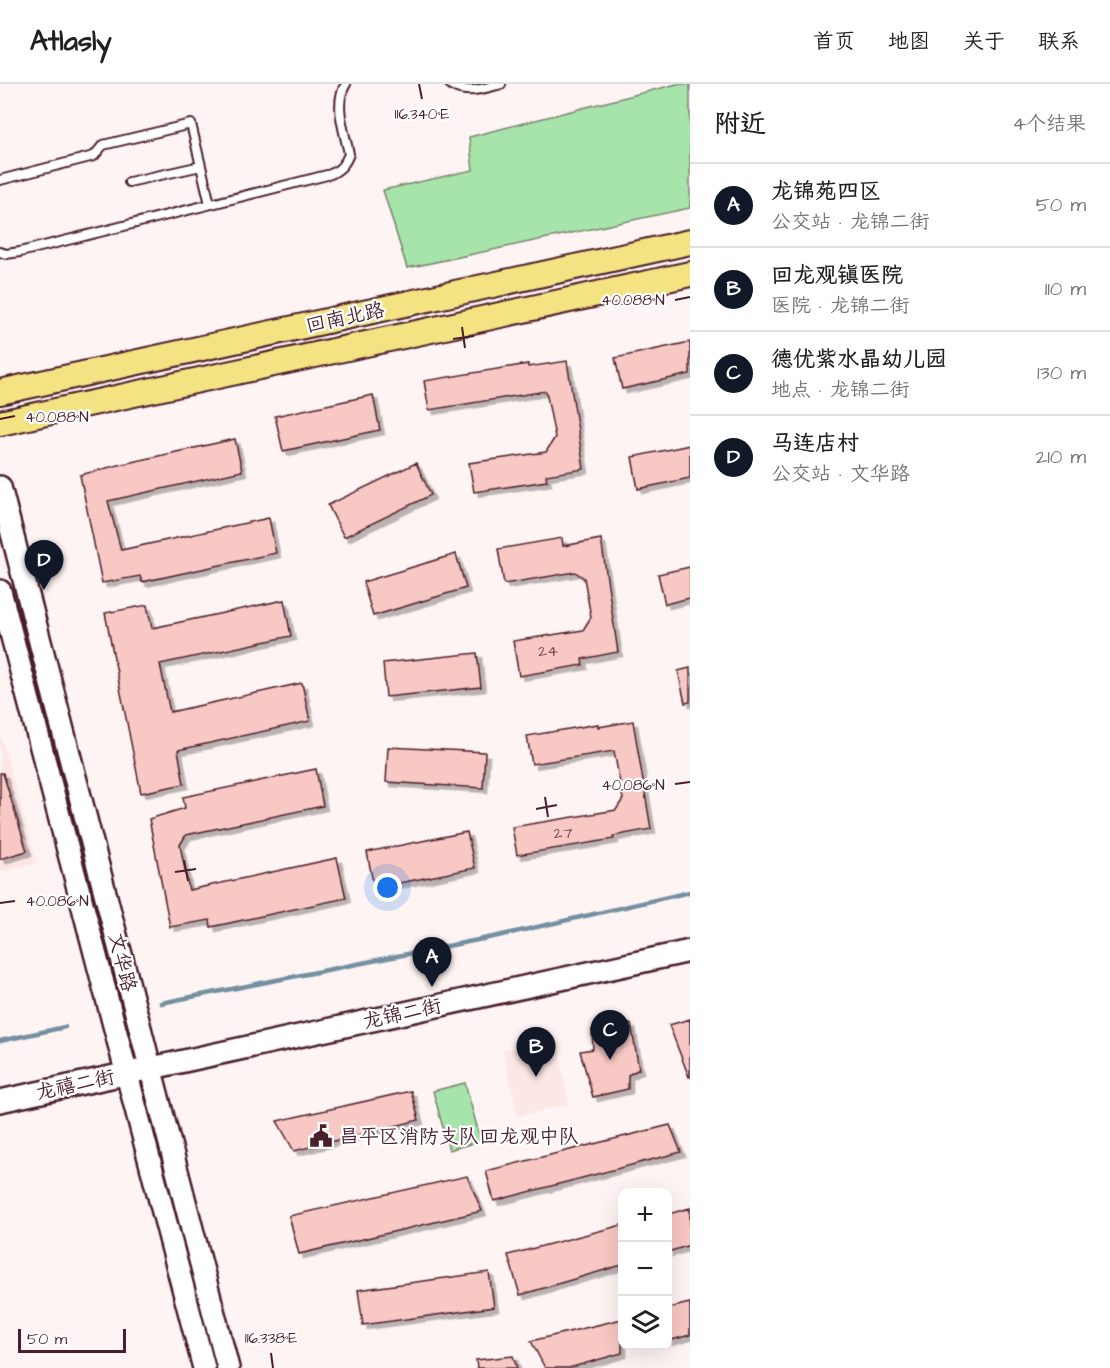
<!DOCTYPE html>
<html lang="zh">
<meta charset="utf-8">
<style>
body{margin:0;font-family:"Architects Daughter","LXGW WenKai TC",sans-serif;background:#f2f2f2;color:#202124}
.controls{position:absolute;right:18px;bottom:18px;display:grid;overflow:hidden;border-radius:12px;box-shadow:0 6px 24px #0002}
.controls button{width:54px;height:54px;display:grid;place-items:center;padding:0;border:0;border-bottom:2px solid #e0e0e0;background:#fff;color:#202124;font:30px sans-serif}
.scale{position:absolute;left:18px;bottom:15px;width:108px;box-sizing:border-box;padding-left:6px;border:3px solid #4a1f2b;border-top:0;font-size:16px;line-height:21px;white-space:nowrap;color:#4a1f2b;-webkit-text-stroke:4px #fff;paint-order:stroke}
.you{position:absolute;left:388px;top:804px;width:21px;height:21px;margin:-15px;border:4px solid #fff;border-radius:50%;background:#1a73e8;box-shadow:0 0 0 9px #1a73e833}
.badge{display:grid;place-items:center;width:39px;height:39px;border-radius:50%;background:#111827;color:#fff;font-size:20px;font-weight:700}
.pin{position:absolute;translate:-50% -50px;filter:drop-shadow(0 2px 3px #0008)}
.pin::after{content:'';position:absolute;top:32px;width:21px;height:18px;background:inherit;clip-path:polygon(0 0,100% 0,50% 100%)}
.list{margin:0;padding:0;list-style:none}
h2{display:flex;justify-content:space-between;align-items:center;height:78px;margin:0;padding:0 24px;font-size:26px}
h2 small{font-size:20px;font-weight:400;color:#757577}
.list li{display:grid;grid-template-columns:39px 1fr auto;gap:18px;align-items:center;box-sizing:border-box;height:84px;padding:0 24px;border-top:2px solid #e0e0e0}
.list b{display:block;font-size:22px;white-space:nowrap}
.list p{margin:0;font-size:20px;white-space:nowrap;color:#757577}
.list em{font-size:20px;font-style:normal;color:#757577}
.icon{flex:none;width:33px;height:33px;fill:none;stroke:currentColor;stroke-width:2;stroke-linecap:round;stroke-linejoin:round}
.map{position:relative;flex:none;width:690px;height:1284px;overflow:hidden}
header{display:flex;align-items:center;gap:36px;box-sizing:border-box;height:84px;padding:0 30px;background:#fff;border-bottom:2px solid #e0e0e0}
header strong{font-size:28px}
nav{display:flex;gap:33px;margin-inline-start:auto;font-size:21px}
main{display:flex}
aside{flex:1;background:#fff}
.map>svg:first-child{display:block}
.built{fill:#fce7e5}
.green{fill:#a6e4ac;stroke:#78826c;stroke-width:1.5}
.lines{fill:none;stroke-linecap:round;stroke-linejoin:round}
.stream{stroke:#738fa1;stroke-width:4.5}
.building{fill:#f8c8c4;stroke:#4a1f2b;stroke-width:1.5;filter:url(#shadow)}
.lane-casing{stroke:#4a1f2b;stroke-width:12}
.secondary-casing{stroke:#4a1f2b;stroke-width:26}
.primary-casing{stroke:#4a1f2b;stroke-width:28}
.lane{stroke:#fff;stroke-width:8}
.secondary{stroke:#fff;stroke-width:21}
.primary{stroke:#f4e382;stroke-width:24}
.ticks{fill:none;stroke:#4a1f2b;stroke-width:2}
.labels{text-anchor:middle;stroke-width:4.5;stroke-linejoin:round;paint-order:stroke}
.number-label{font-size:16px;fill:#764951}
.street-label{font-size:20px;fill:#4a1f2b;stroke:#fff}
.poi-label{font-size:20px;fill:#4a1f2b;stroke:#fff;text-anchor:start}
.ticks-label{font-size:15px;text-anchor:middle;fill:#4a1f2b;stroke:#fff;stroke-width:4.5;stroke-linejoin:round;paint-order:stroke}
</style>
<header>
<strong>Atlasly</strong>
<nav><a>首页</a><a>地图</a><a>关于</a><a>联系</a></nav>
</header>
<main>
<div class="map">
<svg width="690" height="1284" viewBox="0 0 690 1284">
<defs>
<filter id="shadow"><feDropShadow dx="4.5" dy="4.5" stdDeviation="0" flood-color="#0004"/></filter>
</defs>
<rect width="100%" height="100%" fill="#fef4f3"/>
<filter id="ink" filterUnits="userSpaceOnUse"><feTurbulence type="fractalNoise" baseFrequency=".0167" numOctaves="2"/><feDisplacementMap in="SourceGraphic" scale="12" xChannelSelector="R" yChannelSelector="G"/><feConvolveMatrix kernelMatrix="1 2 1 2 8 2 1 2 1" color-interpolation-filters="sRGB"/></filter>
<g filter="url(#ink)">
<path class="built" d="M 0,650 L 37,779 L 0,788 Z
M 556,955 L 569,1020 L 518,1032 L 503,966 Z"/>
<path class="green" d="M 677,0 L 690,0 L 690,124 L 407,184 L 383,106 L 473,86 L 469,53 Z
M 465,999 L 481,1057 L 449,1066 L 433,1007 Z"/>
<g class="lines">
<path class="stream" d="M 161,919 L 498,852 L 690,808
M 0,957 L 65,943"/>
</g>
<path class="building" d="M 690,258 L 690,290 L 622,305 L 615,274 Z
M 567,277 L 584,385 L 546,391 L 547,397 L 474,408 L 469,379 L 546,368 L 555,353 L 546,307 L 429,326 L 424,297 L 528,280 L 528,283 Z
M 373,311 L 380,346 L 283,367 L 275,332 Z
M 235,355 L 242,387 L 108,417 L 121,466 L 269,434 L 276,469 L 142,498 L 140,492 L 102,499 L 80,391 L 118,381 Z
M 690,361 L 690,394 L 638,405 L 632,373 Z
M 416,379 L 431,411 L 344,453 L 328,421 Z
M 562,454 L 563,462 L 601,455 L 618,568 L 582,575 L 583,581 L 519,592 L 513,557 L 583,546 L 591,533 L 584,494 L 575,488 L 504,500 L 498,465 Z
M 456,470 L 466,504 L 373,532 L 363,498 Z
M 690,483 L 690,514 L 665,520 L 658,490 Z
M 284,516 L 291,552 L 160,580 L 170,628 L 302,599 L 310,637 L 178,666 L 184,700 L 141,709 L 105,529 L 147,521 L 152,544 Z
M 477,569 L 481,603 L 386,613 L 383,579 Z
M 690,584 L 690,618 L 685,619 L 678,587 Z
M 633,637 L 651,745 L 613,752 L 614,755 L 517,771 L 512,743 L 616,726 L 623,715 L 614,667 L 532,680 L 527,652 L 598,640 L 598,643 Z
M 388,663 L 485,668 L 483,704 L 386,698 Z
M 316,685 L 323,722 L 186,751 L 180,761 L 189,806 L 337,774 L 346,814 L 211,843 L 210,836 L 170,843 L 149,735 L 185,724 L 183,713 Z
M 0,689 L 3,689 L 27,767 L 0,775 Z
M 467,748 L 475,784 L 374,804 L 367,768 Z
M 690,935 L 690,993 L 689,993 L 669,941 Z
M 631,940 L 639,985 L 628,991 L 628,1005 L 593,1013 L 580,967 L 593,965 L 592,946 Z
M 411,1007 L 419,1036 L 294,1067 L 277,1037 Z
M 670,1041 L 681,1068 L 494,1117 L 486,1087 Z
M 467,1092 L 482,1127 L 299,1170 L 289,1132 Z
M 690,1124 L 690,1161 L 668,1168 L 668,1130 Z
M 622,1141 L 622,1181 L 520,1211 L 508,1171 Z
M 489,1188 L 494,1223 L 363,1241 L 358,1206 Z
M 690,1219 L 690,1251 L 668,1257 L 668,1224 Z
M 622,1235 L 622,1269 L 569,1284 L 545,1284 L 531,1257 Z
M 513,1272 L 517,1284 L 477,1284 L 476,1276 Z"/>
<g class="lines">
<g class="lane-casing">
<path id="lane" d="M 450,0 C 464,12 485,4 501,0
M 0,96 L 94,72 L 103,61 L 191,40 L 210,120
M 129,98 L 201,82
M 0,168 L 6,170 L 20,168 L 331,90 C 341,85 345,80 349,70 C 345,49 333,19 346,0"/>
</g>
<g class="secondary-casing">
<path id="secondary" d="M 0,403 L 228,1284
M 0,507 L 204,1284
M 0,1017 L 690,867"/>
</g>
<g class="primary-casing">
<path id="primary" d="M 0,308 L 690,158
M 0,339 L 690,190"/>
</g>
<use href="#lane" class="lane"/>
<use href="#secondary" class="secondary"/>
<use href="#primary" class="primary"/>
</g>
</g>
<path class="ticks" d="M 419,0 L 422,15M 675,216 L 690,213M 462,243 L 465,264M 453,255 L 474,252M 0,335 L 15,332M 675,700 L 690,698M 545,713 L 548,733M 536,725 L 557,721M 184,776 L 188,797M 175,788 L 196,785M 0,819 L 15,817M 271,1269 L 273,1284"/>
<defs>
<g id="civic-bare" transform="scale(1.8)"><path d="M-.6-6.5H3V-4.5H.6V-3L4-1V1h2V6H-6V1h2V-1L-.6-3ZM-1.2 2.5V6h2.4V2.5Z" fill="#4a1f2b" stroke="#fff" stroke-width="2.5" paint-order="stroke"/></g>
</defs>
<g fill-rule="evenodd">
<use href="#civic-bare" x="321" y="1052"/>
</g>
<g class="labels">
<g class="number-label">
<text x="548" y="572">24</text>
<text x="563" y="754">27</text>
</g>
<g class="street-label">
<text transform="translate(345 233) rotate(-12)" y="7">回南北路</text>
<text transform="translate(123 878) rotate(76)" y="7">文华路</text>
<text transform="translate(402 929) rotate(-12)" y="7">龙锦二街</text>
<text transform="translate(75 1000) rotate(-12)" y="7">龙禧二街</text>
</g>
<g class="poi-label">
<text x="339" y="1059">昌平区消防支队回龙观中队</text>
</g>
</g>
<g class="ticks-label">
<text x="422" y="35">116.340°E</text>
<text x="633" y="221">40.088°N</text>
<text x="57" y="338">40.088°N</text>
<text x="633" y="706">40.086°N</text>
<text x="57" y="822">40.086°N</text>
<text x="271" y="1259">116.338°E</text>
</g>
</svg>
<div class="controls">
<button>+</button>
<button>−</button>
<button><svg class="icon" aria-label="layers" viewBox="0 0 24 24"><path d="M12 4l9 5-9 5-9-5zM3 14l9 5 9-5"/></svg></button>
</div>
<div class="scale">50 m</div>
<div class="you"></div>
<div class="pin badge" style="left:432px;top:903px">A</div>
<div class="pin badge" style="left:536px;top:993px">B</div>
<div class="pin badge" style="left:610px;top:976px">C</div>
<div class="pin badge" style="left:44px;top:506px">D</div>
</div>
<aside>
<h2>附近<small>4个结果</small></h2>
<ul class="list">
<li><span class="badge">A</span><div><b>龙锦苑四区</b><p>公交站 · 龙锦二街</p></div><em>50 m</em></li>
<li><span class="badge">B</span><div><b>回龙观镇医院</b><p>医院 · 龙锦二街</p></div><em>110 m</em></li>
<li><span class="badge">C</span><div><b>德优紫水晶幼儿园</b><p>地点 · 龙锦二街</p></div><em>130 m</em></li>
<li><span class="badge">D</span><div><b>马连店村</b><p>公交站 · 文华路</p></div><em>210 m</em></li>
</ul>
</aside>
</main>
